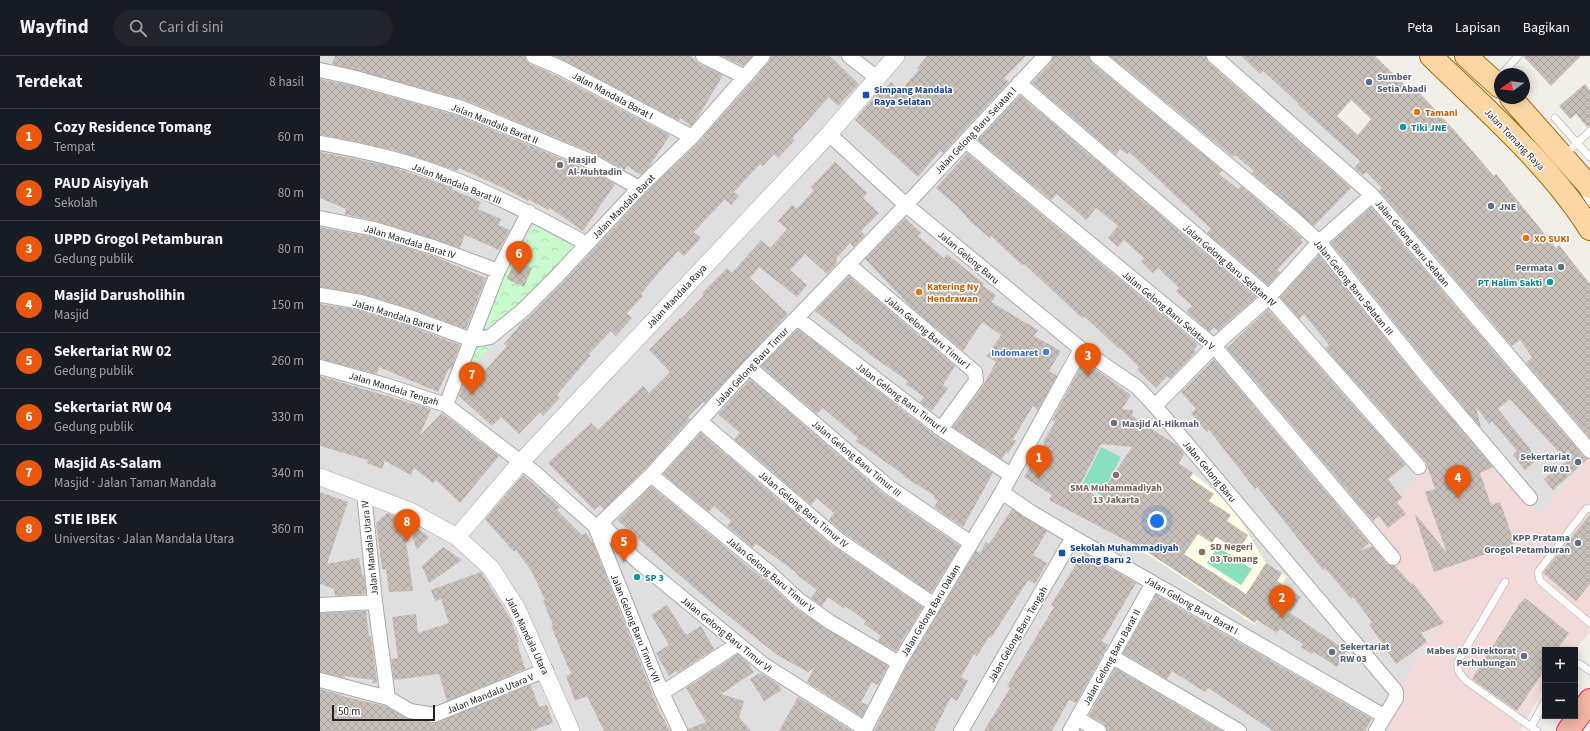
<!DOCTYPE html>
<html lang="id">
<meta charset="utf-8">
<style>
body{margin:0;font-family:"Source Sans 3",sans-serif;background:#20242c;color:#f1f3f6}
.controls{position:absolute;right:12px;bottom:12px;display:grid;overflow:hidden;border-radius:0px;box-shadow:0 2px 10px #0003}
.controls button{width:36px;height:36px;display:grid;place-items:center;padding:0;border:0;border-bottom:1px solid #363941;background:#171b24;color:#f1f3f6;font:20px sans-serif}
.compass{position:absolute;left:1174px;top:12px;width:36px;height:36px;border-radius:50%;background:#171b24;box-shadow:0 2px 10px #0003;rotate:256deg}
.scale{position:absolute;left:12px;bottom:10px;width:103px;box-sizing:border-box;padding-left:4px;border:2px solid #222;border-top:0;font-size:11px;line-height:14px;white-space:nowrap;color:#222;-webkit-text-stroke:3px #fff;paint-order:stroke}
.you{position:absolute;left:837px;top:465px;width:14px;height:14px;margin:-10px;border:3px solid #fff;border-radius:50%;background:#1a73e8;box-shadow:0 0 0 6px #1a73e833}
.badge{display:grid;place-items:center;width:26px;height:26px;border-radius:50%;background:#ea580c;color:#fff;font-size:13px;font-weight:700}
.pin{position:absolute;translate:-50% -33px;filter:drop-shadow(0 1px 2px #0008)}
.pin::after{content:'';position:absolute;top:21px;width:14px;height:12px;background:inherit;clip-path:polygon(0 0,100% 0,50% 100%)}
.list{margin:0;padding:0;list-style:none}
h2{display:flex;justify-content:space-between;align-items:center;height:52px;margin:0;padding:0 16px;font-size:17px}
h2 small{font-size:13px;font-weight:400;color:#9ea1a6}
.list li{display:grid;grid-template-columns:26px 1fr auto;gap:12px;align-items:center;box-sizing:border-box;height:56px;padding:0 16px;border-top:1px solid #363941}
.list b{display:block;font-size:15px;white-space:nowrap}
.list p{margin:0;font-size:13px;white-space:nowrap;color:#9ea1a6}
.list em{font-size:13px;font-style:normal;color:#9ea1a6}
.icon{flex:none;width:22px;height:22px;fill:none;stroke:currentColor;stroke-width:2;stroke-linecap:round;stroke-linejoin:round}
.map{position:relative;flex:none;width:1270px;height:675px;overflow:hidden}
header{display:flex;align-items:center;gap:24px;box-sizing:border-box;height:56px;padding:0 20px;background:#171b24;border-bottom:1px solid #363941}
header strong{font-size:19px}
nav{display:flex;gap:22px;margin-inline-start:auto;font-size:14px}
.search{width:280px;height:36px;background:#20242c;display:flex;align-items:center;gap:10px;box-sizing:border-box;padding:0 14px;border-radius:22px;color:#9ea1a6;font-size:15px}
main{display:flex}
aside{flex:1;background:#171b24}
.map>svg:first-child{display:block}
.residential{fill:#e0dfdf}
.commercial{fill:#f2dad9}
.education{fill:#ffffe5}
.park{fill:url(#park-crowns)}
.pitch{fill:#88e0be}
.building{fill:url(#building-cross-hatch);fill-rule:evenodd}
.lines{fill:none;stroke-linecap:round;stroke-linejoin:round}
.service-casing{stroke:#a9a9a9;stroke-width:8}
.minor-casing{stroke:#a9a9a9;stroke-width:16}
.tertiary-casing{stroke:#a9a9a9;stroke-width:18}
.primary-casing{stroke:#a06b00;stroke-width:24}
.trunk-casing{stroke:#dc2a67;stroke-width:24}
.service{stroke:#fff;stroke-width:7}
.minor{stroke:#fff;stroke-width:14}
.tertiary{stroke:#fff;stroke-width:17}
.primary{stroke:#fcd6a4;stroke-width:22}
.trunk{stroke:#f2b4a3;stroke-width:22}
.service-dot{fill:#5c6f8a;stroke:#fff;stroke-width:1.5}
.transit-dot{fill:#1a4fb4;stroke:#fff;stroke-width:1.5}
.food-dot{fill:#e8710a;stroke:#fff;stroke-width:1.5}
.culture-dot{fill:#0f9aa8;stroke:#fff;stroke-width:1.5}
.worship-dot{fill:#6b7280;stroke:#fff;stroke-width:1.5}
.shop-dot{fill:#3f7fe0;stroke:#fff;stroke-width:1.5}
.education-dot{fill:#8d6e63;stroke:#fff;stroke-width:1.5}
.labels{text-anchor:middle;stroke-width:3;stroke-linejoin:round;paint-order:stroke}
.service-label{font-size:10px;font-weight:bold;fill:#4e5e75;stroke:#fff;text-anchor:end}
.transit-label{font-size:10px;font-weight:bold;fill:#164399;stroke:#fff;text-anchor:start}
.street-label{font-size:10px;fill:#222;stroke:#fff}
.food-label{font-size:10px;font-weight:bold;fill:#c56008;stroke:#fff;text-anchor:start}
.culture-label{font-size:10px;font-weight:bold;fill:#0d838f;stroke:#fff;text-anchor:start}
.worship-label{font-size:10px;font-weight:bold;fill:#5b616d;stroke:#fff;text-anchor:start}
.shop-label{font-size:10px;font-weight:bold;fill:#366cbe;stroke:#fff;text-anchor:end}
.education-label{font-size:10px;font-weight:bold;fill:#785e54;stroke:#fff}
</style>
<header>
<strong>Wayfind</strong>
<div class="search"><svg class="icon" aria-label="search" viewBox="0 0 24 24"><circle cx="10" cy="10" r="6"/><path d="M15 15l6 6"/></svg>Cari di sini</div>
<nav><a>Peta</a><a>Lapisan</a><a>Bagikan</a></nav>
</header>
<main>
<aside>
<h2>Terdekat<small>8 hasil</small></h2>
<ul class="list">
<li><span class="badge">1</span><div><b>Cozy Residence Tomang</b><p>Tempat</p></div><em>60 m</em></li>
<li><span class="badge">2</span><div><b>PAUD Aisyiyah</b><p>Sekolah</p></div><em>80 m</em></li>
<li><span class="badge">3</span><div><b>UPPD Grogol Petamburan</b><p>Gedung publik</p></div><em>80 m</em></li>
<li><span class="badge">4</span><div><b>Masjid Darusholihin</b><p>Masjid</p></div><em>150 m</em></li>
<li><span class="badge">5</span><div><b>Sekertariat RW 02</b><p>Gedung publik</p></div><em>260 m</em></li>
<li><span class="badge">6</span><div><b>Sekertariat RW 04</b><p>Gedung publik</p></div><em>330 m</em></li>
<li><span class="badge">7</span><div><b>Masjid As-Salam</b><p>Masjid · Jalan Taman Mandala</p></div><em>340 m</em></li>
<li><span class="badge">8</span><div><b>STIE IBEK</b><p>Universitas · Jalan Mandala Utara</p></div><em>360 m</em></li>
</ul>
</aside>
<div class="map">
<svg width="1270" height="675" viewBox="0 0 1270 675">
<defs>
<pattern id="park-crowns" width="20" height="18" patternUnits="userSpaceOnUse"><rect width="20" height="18" fill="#c8facc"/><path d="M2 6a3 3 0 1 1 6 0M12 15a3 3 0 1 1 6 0" fill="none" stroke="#acd6af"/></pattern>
<pattern id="building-cross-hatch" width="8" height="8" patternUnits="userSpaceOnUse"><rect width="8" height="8" fill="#c7bfb8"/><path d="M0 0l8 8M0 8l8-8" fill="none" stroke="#aba49e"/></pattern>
</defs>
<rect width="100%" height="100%" fill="#f2efe9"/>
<path class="residential" d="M 0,0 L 926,0 L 1052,110 L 1270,367 L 1270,397 L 1222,457 L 1042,479 L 1114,571 L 1058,675 L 0,675 Z"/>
<path class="commercial" d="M 1270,397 L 1270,576 L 1254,594 L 1225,594 L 1225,629 L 1200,675 L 1058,675 L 1114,571 L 1042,479 L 1107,411 L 1158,401 L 1222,457 Z"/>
<path class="education" d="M 860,407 L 911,448 L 945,506 L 967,520 L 935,569 L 809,486 Z"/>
<path class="park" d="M 218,163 L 257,193 L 149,315 L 162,274 L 188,211 Z"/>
<path class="pitch" d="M 781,391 L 801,401 L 781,439 L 762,429 Z
M 898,491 L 932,513 L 921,529 L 887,507 Z"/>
<path class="building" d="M 15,0 L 205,0 L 206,5 L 210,8 L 237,20 L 350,79 L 329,111 L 321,119 L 307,110 L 305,114 L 278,99 L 145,44 L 12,8 Z
M 235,0 L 371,0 L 379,8 L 403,19 L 378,61 L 371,70 L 360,62 L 359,65 Z
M 402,0 L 432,0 L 423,10 Z
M 451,0 L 510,0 L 539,28 L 518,50 L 509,41 L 472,82 L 475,84 L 458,102 L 454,98 L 443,110 L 440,108 L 414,136 L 419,140 L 411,149 L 405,143 L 374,176 L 381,182 L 364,200 L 358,195 L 341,214 L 321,238 L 323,240 L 307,257 L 312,262 L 296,280 L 291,275 L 269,298 L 271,299 L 237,339 L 240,342 L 223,360 L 220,356 L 199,378 L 181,361 L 172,370 L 139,340 L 141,333 L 150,324 L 154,327 L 187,290 L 184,288 L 204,264 L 207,263 L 244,225 L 325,138 L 378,87 L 449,6 Z
M 607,0 L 706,0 L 684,22 L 689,26 L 623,97 L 620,95 L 598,121 L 535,64 L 557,37 L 559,38 L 571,26 L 580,35 L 599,14 L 597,12 Z
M 733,0 L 769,0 L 772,7 L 902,114 L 899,118 L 918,133 L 921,130 L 982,182 L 981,184 L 983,186 L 957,214 L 960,216 L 948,229 L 887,177 L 891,173 L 809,96 L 807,98 L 800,93 L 796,99 L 712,27 L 731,6 Z
M 790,0 L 886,0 L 888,6 L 1031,132 L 994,170 L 932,117 L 934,115 L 915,99 L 913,101 Z
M 921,0 L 1055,0 L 1092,36 L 1096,33 L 1134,74 L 1174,120 L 1176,118 L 1236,192 L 1239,189 L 1270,228 L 1270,382 L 1206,307 L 1212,301 L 1200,284 L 1192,290 L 1059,134 L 1062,132 L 1046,116 L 1043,119 L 1034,112 L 1040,105 L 977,48 L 978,47 L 943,15 L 940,18 ZM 1031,44 L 1051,63 L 1038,79 L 1017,60 Z
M 1203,0 L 1261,0 L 1231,30 Z
M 0,23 L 30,29 L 139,60 L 271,115 L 295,128 L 263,175 L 230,152 L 228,154 L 218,148 L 217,149 L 209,143 L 208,145 L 190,135 L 139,112 L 138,115 L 74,94 L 0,79 Z
M 1265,28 L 1270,35 L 1270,70 L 1267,71 L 1256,58 L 1250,63 L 1239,50 Z
M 700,39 L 936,241 L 898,275 L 894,271 L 890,276 L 866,255 L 872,250 L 856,235 L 859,232 L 838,212 L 833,217 L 821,205 L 824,202 L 804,184 L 798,191 L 788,182 L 798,170 L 776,152 L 766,164 L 737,138 L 731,144 L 658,84 Z
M 0,96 L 69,110 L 132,131 L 131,133 L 161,146 L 158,153 L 181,163 L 178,169 L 190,174 L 179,194 L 145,179 L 140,192 L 56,165 L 24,158 L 26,153 L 0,142 Z
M 647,97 L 878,288 L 874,294 L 876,296 L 850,323 L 847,320 L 836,332 L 817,313 L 819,311 L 800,292 L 799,293 L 764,260 L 762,262 L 704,208 L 702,209 L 671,180 L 670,182 L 651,166 L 638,151 L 616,132 Z
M 515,106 L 547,137 L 543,142 L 559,157 L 541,175 L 545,179 L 534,191 L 530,187 L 516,203 L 517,208 L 507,218 L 485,198 L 470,214 L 487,229 L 477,241 L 439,211 L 430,222 L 468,258 L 385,347 L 383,346 L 368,361 L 370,363 L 325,413 L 284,453 L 280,449 L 274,454 L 228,407 L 271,367 L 278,374 L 323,330 L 329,337 L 350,316 L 329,294 L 360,262 L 361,263 L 384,239 L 382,237 L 407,212 L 412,217 L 441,184 L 450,192 L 467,173 L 458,165 L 472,149 L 477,153 L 494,134 L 491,131 Z
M 1051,151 L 1264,401 L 1268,403 L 1233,434 L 1224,423 L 1247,405 L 1190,343 L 1178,353 L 1218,403 L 1205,414 L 1193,399 L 1197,395 L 1172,365 L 1169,368 L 1156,351 L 1161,372 L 1115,317 L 1011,187 Z
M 585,162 L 601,177 L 598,180 L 624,202 L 627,198 L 664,228 L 663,230 L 676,239 L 671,246 L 718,274 L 714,280 L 741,295 L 729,315 L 737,320 L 718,354 L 713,350 L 693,383 L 696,385 L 688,397 L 686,396 L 682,403 L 633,371 L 663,330 L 676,306 L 667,300 L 681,279 L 662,266 L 643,295 L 590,250 L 545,203 Z
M 0,171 L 52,181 L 113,200 L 166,222 L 146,273 L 92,253 L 43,238 L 0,231 Z
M 999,199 L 1102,328 L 1173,411 L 1160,417 L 1171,449 L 1180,446 L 1195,488 L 1114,516 L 1095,460 L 1096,459 L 1127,497 L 1105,436 L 1115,433 L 1106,406 L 1005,292 L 1009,289 L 984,258 L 979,263 L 960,241 Z
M 195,204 L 212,212 L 204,231 L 187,223 Z
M 529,220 L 635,310 L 623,329 L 628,332 L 612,355 L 600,346 L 604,341 L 586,328 L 588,325 L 552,300 L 495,255 Z
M 0,248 L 39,254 L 87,269 L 140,289 L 131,313 L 129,312 L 118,336 L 59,311 L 57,318 L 0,303 Z
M 948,253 L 1086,409 L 1068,423 L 1082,442 L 1077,446 L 1086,458 L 1068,472 L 1059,460 L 1053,465 L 907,292 Z
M 478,273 L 616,380 L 673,417 L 643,471 L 614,451 L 618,445 L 614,442 L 615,440 L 583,420 L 584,419 L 536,385 L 538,382 L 503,352 L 497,358 L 441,310 Z
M 894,303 L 1049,487 L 1040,495 L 1052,490 L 1067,508 L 1075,510 L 1091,528 L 1093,527 L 1124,567 L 1101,577 L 1107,586 L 1076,608 L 1049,568 L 1052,566 L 1033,541 L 1031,543 L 1005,512 L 1003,514 L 937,431 L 935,433 L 889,374 L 887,376 L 871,357 L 876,353 L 861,336 Z
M 764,305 L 811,339 L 802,353 L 813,354 L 812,360 L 858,390 L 864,398 L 859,407 L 873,417 L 870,422 L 894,438 L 889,445 L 911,459 L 907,465 L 928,479 L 918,495 L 896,481 L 892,487 L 878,478 L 864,498 L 926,538 L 946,507 L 962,517 L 957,525 L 981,541 L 970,557 L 1027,595 L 1017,611 L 994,596 L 992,598 L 981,591 L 983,588 L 960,573 L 957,577 L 937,564 L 935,567 L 824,494 L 729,444 L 732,439 L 704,421 L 725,387 L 723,386 L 735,366 L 732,364 ZM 781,388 L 812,391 L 779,441 L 759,431 Z
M 0,320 L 111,353 L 100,379 L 122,357 L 179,400 L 140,447 L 116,424 L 113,427 L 94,412 L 91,419 L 65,405 L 62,413 L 47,407 L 48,404 L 0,390 Z
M 430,323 L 564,438 L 640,490 L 611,537 L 524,477 L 509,464 L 514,457 L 497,442 L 491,449 L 414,383 L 420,377 L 398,358 Z
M 381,377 L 513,490 L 603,551 L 576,595 L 558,585 L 561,580 L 544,568 L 546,565 L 525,550 L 524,553 L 508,541 L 502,550 L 491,542 L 497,534 L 476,518 L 477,517 L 438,489 L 435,488 L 433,492 L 407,470 L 411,465 L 394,450 L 389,456 L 343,418 Z
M 203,419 L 240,451 L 237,454 L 262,479 L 266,477 L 273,487 L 338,652 L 350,675 L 284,675 L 267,640 L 255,645 L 246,620 L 251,618 L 231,570 L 233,569 L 223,545 L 225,544 L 212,516 L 196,494 L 194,496 L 165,463 Z
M 331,430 L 448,527 L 474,551 L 506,573 L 568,610 L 558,629 L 552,626 L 541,646 L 548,649 L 542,661 L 487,626 L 494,612 L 488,616 L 457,599 L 380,537 L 297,464 Z
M 0,436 L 28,446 L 7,508 L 39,502 L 42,519 L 44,519 L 46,538 L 15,540 L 14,533 L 0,528 Z
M 692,453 L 727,475 L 713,499 L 727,507 L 715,528 L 708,524 L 671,582 L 669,581 L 657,600 L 654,598 L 641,621 L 648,625 L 637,645 L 631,641 L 614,675 L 554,675 L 586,611 L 656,495 L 660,497 L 666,486 L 669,488 Z
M 67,457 L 87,465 L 109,481 L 97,494 L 91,477 L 85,478 L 93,535 L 69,536 L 66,513 L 62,513 L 56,467 Z
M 1270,458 L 1270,528 L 1256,545 L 1223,517 Z
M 123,491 L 142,504 L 109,527 L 102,510 Z
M 763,497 L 816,527 L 782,585 L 788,589 L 756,647 L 749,644 L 732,675 L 664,675 L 690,632 L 687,630 L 734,551 L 731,549 Z
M 161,516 L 190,562 L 199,586 L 197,586 L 205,613 L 127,645 L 119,618 L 74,624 L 71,603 L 78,602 L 72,561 L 96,558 L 98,577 L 129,567 L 121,543 L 115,545 L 111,534 Z
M 836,539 L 1052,663 L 1045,675 L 953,675 L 888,632 L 885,636 L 852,615 L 847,623 L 803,597 Z
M 1205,542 L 1249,577 L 1237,594 L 1225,594 L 1225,613 L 1197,655 L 1152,623 L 1200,547 Z
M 347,549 L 366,579 L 381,570 L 394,593 L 357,617 L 356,615 L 349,620 L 336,597 L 349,589 L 331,559 Z
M 46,555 L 49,580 L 51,580 L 57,627 L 52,627 L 53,624 L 25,620 L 25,622 L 0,616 L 0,557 Z
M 418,598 L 429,608 L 434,616 L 401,638 L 424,645 L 419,661 L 431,675 L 368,675 L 368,673 L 386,666 L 366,632 Z
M 795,612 L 902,675 L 787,675 L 784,668 L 769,659 Z
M 440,617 L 458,628 L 462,634 L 444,645 L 430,623 Z
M 211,629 L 219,651 L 227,649 L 233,667 L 211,675 L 0,675 L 0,633 L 22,639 L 22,640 L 65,650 L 88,663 L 113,667 Z
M 478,641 L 532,675 L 459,675 Z"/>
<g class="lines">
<g class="service-casing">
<path id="service" d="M 1182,18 L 1198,0
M 1235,62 L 1257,87 L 1245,99
M 1270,75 L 1257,87 L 1270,101
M 1263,134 L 1270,146
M 1270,452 L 1266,453 L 1218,516 L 1220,525 L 1270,567
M 1185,526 L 1137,607 L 1139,616 L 1145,624 L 1217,675
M 1255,607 L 1260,608 L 1270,615
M 1211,671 L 1225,645"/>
</g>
<g class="minor-casing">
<path id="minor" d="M 213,0 L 241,12 L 372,81
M 383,0 L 425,21
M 529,0 L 557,22
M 777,0 L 974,163 L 999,186 L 1108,322 L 1210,442
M 894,0 L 1052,139 L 1270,395
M 0,14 L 32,21 L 142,52 L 275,107 L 319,132
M 699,27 L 949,241 L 1099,411
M 509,78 L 586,149 L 761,293 L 817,331 L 835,350 L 1074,633 L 1076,636 L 1076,642 L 1056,675
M 646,85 L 894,290 L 1073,502
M 0,87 C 32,93 64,99 95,109 C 155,128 212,158 267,188
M 0,162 L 54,173 L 116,192 L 178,215
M 528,208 L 655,316 L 656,325 L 621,373
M 0,239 L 41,246 L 90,261 L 152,284 L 170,281 L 203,254 L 238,219 L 319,132 L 372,81 L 443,0
M 477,262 L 621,373 L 691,419
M 0,311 L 65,329 L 126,349 L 214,416 L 275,470 L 342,637 L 360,675
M 429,311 L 569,431 L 651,487
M 126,349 L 178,215 L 209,156
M 835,350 L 894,290 L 949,241 L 999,186 L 1052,139
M 380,365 L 519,484 L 613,548
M 331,419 L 449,516 L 479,544 L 510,566 L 579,607
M 682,436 L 709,455 L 753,481 L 1064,660
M 44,437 L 55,546 L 68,642
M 281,467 L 314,502 L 444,609 L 545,673
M 275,470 L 281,467 L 331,419 L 429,311 L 586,149 L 725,0
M 0,549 L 55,546
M 791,600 L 919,675
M 0,624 L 68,642 L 90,655 L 114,659 L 226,614
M 342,637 L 418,588
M 757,662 L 779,675
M 544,675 L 579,607 L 682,436 L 761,293
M 641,675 L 753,481
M 750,675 L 833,527"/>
</g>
<g class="tertiary-casing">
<path id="tertiary" d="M 0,421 L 90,455 L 137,481 L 171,512 L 197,553 L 251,675
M 137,481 L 200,407 L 509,78 L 576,0"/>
</g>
<g class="primary-casing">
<path id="primary" d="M 1111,0 C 1164,52 1231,110 1270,173
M 1146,0 L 1180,31
M 1191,42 L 1270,131"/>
</g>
<g class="trunk-casing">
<path id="trunk" d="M 1248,675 L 1270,644"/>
</g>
<use href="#service" class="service"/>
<use href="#minor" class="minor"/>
<use href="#tertiary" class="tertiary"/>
<use href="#primary" class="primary"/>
<use href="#trunk" class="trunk"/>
</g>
<g class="service-dot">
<circle cx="1049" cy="26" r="4"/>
<circle cx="1171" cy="150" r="4"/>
<circle cx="1241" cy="211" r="4"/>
<circle cx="1258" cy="406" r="4"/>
<circle cx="1258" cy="487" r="4"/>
<circle cx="1012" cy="596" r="4"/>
<circle cx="1204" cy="600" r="4"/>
</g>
<g class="transit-dot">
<rect x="542" y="35" width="8" height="8" rx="2"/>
<rect x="738" y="493" width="8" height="8" rx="2"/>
</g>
<g class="food-dot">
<circle cx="1097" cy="56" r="4"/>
<circle cx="1206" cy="182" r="4"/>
<circle cx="599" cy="236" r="4"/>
</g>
<g class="culture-dot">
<circle cx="1083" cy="71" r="4"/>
<circle cx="1230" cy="226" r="4"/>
<circle cx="317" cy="521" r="4"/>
</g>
<g class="worship-dot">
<circle cx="240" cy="109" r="4"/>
<circle cx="794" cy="367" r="4"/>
</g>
<circle class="shop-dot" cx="726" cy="296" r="4"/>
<g class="education-dot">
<circle cx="796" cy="419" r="4"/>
<circle cx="882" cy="496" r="4"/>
</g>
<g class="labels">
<g class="service-label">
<text x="1057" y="24" text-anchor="start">Sumber<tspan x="1057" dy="12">Setia Abadi</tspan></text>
<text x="1179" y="154" text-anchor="start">JNE</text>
<text x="1233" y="215">Permata</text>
<text x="1250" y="404">Sekertariat<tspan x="1250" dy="12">RW 01</tspan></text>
<text x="1250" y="485">KPP Pratama<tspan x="1250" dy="12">Grogol Petamburan</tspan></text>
<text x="1020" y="594" text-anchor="start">Sekertariat<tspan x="1020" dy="12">RW 03</tspan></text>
<text x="1196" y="598">Mabes AD Direktorat<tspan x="1196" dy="12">Perhubungan</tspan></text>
</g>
<g class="transit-label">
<text x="554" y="37">Simpang Mandala<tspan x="554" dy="12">Raya Selatan</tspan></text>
<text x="750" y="495">Sekolah Muhammadiyah<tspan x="750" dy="12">Gelong Baru 2</tspan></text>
</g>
<g class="street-label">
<text transform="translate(293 39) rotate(28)" y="4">Jalan Mandala Barat I</text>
<text transform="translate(175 67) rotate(22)" y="4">Jalan Mandala Barat II</text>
<text transform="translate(655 74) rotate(-47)" y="4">Jalan Gelong Baru Selatan I</text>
<text transform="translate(1195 83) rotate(46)" y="4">Jalan Tomang Raya</text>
<text transform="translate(137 127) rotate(22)" y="4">Jalan Mandala Barat III</text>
<text transform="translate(303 150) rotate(-46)" y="4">Jalan Mandala Barat</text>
<text transform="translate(90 185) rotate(17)" y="4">Jalan Mandala Barat IV</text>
<text transform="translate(1093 187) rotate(50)" y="4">Jalan Gelong Baru Selatan</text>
<text transform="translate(649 201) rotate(40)" y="4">Jalan Gelong Baru</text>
<text transform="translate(910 209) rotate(41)" y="4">Jalan Gelong Baru Selatan IV</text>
<text transform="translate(1034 231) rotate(51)" y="4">Jalan Gelong Baru Selatan III</text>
<text transform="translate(356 240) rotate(-47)" y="4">Jalan Mandala Raya</text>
<text transform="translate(849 254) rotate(40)" y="4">Jalan Gelong Baru Selatan V</text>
<text transform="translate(77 259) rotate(17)" y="4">Jalan Mandala Barat V</text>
<text transform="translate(608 276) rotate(40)" y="4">Jalan Gelong Baru Timur I</text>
<text transform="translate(431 310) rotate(-47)" y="4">Jalan Gelong Baru Timur</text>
<text transform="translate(74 332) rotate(17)" y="4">Jalan Mandala Tengah</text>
<text transform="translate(582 342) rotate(37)" y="4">Jalan Gelong Baru Timur II</text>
<text transform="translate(537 402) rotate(40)" y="4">Jalan Gelong Baru Timur III</text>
<text transform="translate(890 415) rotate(50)" y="4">Jalan Gelong Baru</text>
<text transform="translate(484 453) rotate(40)" y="4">Jalan Gelong Baru Timur IV</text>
<text transform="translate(49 492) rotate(-96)" y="4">Jalan Mandala Utara IV</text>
<text transform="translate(451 518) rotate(40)" y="4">Jalan Gelong Baru Timur V</text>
<text transform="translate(872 549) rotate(30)" y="4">Jalan Gelong Baru Barat I</text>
<text transform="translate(610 554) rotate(-59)" y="4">Jalan Gelong Baru Dalam</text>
<text transform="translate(316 572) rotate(68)" y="4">Jalan Gelong Baru Timur VII</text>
<text transform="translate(407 578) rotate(39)" y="4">Jalan Gelong Baru Timur VI</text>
<text transform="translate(697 578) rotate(-60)" y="4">Jalan Gelong Baru Tengah</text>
<text transform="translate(208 579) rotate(64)" y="4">Jalan Mandala Utara</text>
<text transform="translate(791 601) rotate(-61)" y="4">Jalan Gelong Baru Barat II</text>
<text transform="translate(170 637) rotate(-22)" y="4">Jalan Mandala Utara V</text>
</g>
<g class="food-label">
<text x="1105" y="60">Tamani</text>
<text x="1214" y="186">XO SUKI</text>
<text x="607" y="234">Katering Ny<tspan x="607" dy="12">Hendrawan</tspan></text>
</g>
<g class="culture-label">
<text x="1091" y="75">Tiki JNE</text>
<text x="1222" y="230" text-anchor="end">PT Halim Sakti</text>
<text x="325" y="525">SP 3</text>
</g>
<g class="worship-label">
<text x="248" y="107">Masjid<tspan x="248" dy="12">Al-Muhtadin</tspan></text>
<text x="802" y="371">Masjid Al-Hikmah</text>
</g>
<g class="shop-label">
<text x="718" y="300">Indomaret</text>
</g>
<g class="education-label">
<text x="796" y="435">SMA Muhammadiyah<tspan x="796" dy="12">13 Jakarta</tspan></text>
<text x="890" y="494" text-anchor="start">SD Negeri<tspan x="890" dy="12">03 Tomang</tspan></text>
</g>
</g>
</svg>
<div class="controls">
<button>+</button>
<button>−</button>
</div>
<svg class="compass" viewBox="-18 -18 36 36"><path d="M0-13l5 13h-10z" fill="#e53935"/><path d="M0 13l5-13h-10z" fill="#9ea1a6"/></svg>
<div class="scale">50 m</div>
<div class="you"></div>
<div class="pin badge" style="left:719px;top:422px">1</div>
<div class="pin badge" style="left:962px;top:562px">2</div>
<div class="pin badge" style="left:768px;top:320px">3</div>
<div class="pin badge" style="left:1138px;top:442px">4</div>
<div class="pin badge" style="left:304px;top:506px">5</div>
<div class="pin badge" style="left:199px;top:218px">6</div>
<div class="pin badge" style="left:152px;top:339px">7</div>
<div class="pin badge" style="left:87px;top:486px">8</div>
</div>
</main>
